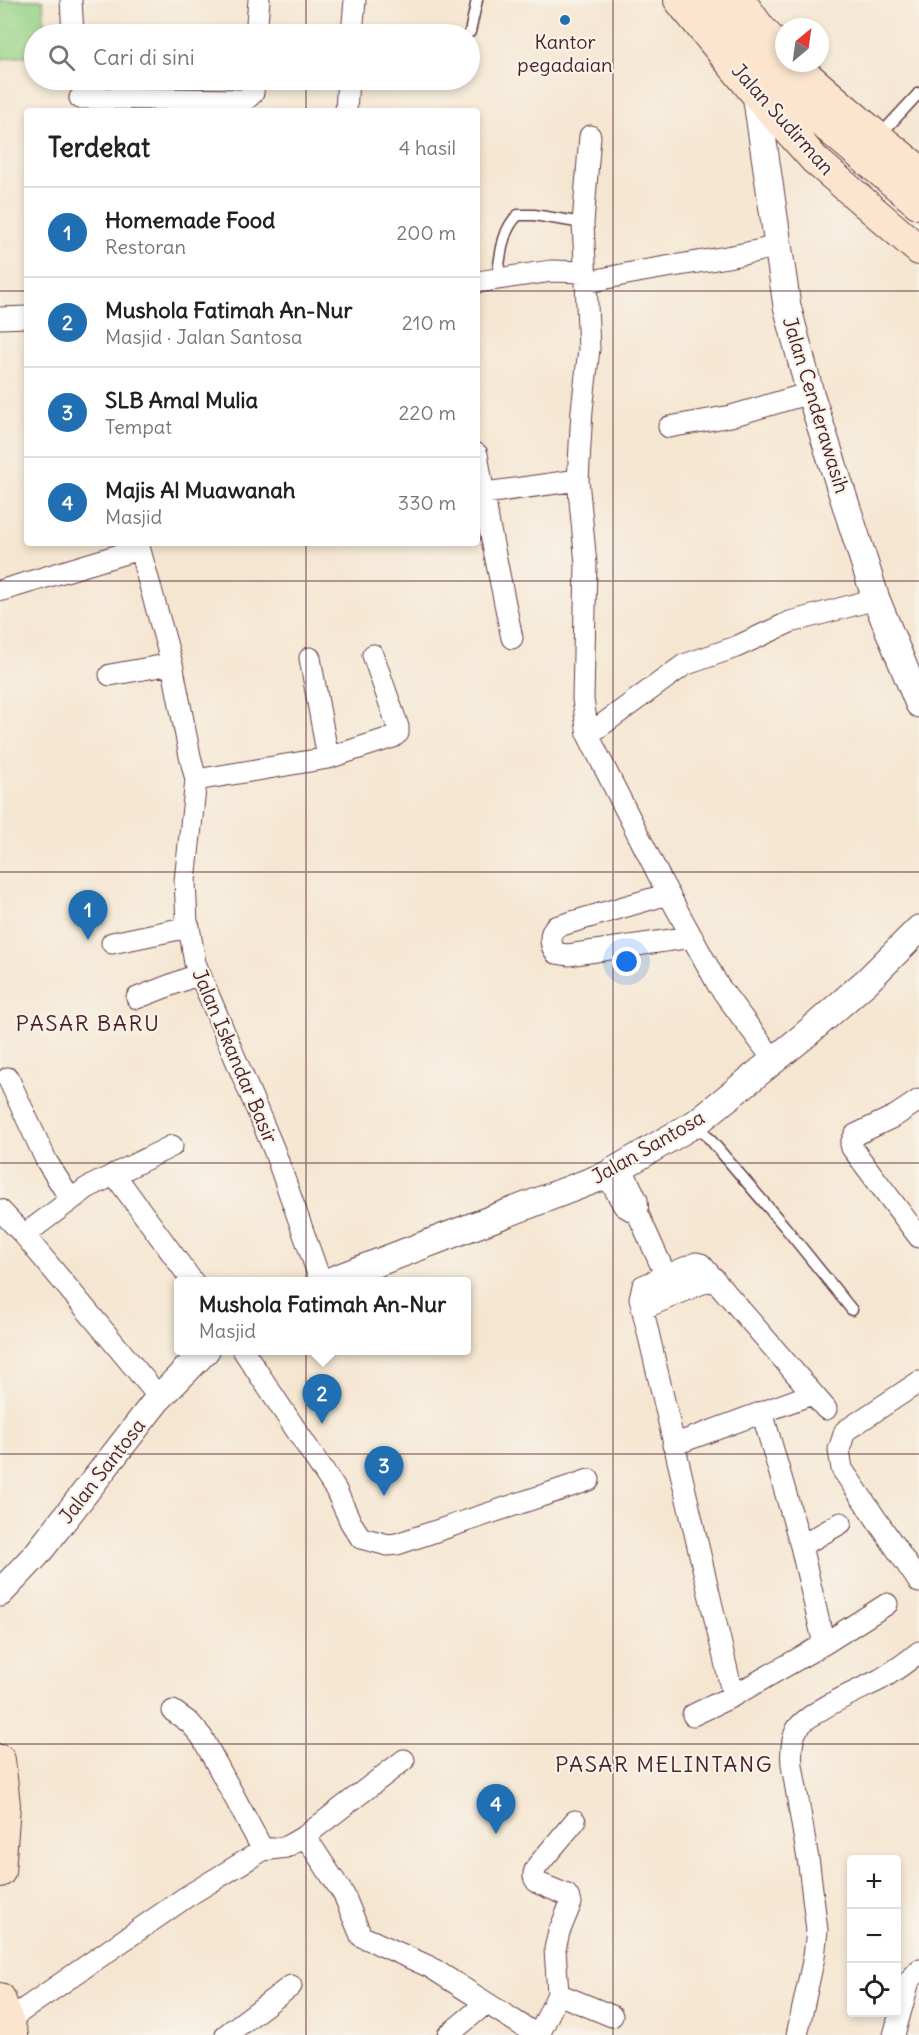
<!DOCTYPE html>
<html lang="id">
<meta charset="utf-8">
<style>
body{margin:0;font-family:Delius,sans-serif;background:#f6f6f6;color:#222}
.controls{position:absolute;right:18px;bottom:18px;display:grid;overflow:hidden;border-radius:6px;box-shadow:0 3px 9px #0003}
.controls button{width:54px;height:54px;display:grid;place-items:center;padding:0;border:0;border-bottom:2px solid #e0e0e0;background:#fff;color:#222;font:30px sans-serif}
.compass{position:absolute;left:775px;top:18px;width:54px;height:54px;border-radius:50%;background:#fff;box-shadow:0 3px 9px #0003;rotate:29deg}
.you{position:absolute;left:627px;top:962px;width:21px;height:21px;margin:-15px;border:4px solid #fff;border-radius:50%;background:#1a73e8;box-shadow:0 0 0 9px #1a73e833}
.badge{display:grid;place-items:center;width:39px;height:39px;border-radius:50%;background:#1f6fb2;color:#fff;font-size:20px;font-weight:700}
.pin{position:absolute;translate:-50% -50px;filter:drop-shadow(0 2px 3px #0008)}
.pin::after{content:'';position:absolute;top:32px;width:21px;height:18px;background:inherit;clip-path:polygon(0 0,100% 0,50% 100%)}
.popup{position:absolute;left:174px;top:1277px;width:297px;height:78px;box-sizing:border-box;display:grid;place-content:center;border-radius:6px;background:#fff;filter:drop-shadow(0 2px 4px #0005);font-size:20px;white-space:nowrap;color:#767676}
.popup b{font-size:22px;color:#222}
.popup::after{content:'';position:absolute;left:50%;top:100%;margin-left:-12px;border:12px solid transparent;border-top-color:#fff}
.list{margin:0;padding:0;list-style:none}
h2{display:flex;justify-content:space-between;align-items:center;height:78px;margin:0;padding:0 24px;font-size:26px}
h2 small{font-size:20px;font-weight:400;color:#767676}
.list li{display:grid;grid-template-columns:39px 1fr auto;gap:18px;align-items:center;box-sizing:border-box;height:90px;padding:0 24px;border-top:2px solid #e0e0e0}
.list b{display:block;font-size:22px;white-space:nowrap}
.list p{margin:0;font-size:20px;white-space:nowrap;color:#767676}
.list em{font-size:20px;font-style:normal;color:#767676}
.icon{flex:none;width:33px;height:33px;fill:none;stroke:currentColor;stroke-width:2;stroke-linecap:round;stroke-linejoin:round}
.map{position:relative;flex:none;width:919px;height:2035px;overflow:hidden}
.search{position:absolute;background:#fff;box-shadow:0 3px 9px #0003;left:24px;top:24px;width:456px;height:66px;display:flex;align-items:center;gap:15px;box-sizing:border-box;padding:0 21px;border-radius:33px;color:#767676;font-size:22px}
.panel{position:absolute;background:#fff;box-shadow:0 3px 9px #0003;left:24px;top:108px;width:456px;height:438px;border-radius:6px}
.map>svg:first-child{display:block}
.green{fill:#98d387;stroke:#717959;stroke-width:1.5}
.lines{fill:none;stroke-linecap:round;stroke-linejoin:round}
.service-casing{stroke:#643d44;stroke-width:13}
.minor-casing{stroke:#643d44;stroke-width:23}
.tertiary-casing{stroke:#643d44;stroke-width:29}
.secondary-casing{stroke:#643d44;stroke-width:32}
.service{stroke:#fff;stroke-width:10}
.minor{stroke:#fff;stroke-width:21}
.tertiary{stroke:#fff;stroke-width:27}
.secondary{stroke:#fce5cf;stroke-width:30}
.grid{fill:none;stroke:#4a1f2b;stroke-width:1.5;stroke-opacity:0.55}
.poi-dot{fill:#1f6fb2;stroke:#f7f3e8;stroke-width:2}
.labels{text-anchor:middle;stroke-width:4.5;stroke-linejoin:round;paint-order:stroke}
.poi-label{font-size:20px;fill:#4a1f2b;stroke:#f7f3e8}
.street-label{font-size:20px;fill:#4a1f2b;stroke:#f7f3e8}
.quarter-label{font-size:22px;letter-spacing:1.5px;fill:#4a1f2b;stroke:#f7f3e8}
</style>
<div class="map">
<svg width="919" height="2035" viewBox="0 0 919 2035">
<rect width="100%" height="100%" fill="#f7f3e8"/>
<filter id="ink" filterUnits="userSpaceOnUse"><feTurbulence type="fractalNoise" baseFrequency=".0167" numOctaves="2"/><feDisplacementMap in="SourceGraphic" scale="12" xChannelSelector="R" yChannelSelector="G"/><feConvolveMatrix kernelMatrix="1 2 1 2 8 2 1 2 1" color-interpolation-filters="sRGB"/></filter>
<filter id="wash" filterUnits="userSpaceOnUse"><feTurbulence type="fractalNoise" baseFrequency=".008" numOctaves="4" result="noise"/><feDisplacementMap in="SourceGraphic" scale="24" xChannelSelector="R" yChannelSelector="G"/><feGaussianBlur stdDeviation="1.35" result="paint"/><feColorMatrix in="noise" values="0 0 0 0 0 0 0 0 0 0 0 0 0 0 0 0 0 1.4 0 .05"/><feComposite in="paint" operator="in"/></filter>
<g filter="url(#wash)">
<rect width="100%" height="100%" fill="#f5e6d1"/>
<path class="green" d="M 0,0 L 43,0 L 45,34 L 34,34 L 34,55 L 0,59 Z"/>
</g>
<g filter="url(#ink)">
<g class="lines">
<g class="service-casing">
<path id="service" d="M 470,32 L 477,0
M 880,135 L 919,93
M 497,278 C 501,256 501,231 518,215 L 534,215 L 583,223
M 696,1123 L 785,1227 L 852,1310"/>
</g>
<g class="minor-casing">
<path id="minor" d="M 71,0 L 73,34
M 256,34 L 259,0
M 352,34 L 355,0
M 80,98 L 245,100 L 253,93 L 254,80
M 346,111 L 348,80
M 477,282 L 551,271 L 585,272
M 586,283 L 583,223 L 590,136
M 0,318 L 27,317
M 669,427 L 731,416 L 810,393
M 477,454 L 489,525 L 512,638
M 485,493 L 578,480
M 138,543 L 172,664 L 190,756 L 196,780 L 185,881 L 187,923 L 189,927 L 195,963 L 274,1150 L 321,1282
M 3,590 L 139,549
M 110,675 L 172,664
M 588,735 L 684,665 L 736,647 L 790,622 L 876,599
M 328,758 L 393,737 L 398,733 L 398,727 L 373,655
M 196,780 L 328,758 L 310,658
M 668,894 L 555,927 C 549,935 550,945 556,953 L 568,955 L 692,937
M 112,943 L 189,927
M 137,998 L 199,974
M 773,1059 L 718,985 L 663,884 L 588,735 L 583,699 L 586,564 L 578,480 L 582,410 L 589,349 L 586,283 C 649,266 715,263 777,246
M 8,1078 L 47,1162 L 71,1200
M 919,1100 L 895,1116 L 855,1135 L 851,1144 L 852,1148 L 919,1237
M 621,1167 L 637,1200 L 638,1214 L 666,1276
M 114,1174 L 193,1282
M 607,1175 L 624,1206 L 638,1214
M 0,1210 L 24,1235
M 642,1309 L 714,1278
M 243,1350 L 336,1490 L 351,1523 L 361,1538 L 388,1545 L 397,1544 L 589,1480
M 919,1382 L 845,1431 L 839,1450 L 842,1469 L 919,1582
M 159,1397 L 24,1235 L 87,1188 L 172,1146
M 826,1409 L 701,1264 L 696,1263 L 643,1286 L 640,1298 L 733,1696 L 824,1644 L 887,1604
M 762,1412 L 801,1546 L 824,1644
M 673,1445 L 812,1394
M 801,1546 L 841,1523
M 173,1711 L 190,1723 L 202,1737 L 263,1850
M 693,1715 L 733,1696
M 305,1836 L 404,1760
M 558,1994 L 612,2016
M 7,2021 L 186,1897 L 263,1850 L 286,1847 L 305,1836 L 344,1895 L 361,1936 L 430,1967 L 537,2035
M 226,2035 L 291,1986
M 448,2035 L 485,2004
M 539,2035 L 558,1994 L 555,1949 L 559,1932 L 571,1903 L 567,1895 L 538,1883 C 532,1877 533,1872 538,1865 L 575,1821
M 797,2035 L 814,1957 L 817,1930 L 809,1865 L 792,1765 C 791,1753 791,1740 797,1729 C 809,1711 860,1690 881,1679 C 894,1671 907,1662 919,1652
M 894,2035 L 909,1981 L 919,1970"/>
</g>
<g class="tertiary-casing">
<path id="tertiary" d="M 763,87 L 756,94 L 787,306 L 810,393 L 876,599 L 919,704
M 327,1282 L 607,1175 L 696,1123 L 804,1036 L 867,981 L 919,929
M 0,1593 L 37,1554 L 157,1400 L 206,1350"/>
</g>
<g class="secondary-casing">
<path id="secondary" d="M 679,0 L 756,94 L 815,160 L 919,250
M 711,0 L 772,78 L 802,106 L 919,204
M 740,0 L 760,28 L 784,54
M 792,63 L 878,137 L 919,170
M 0,1760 L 5,1805 L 0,1872
M 0,1998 L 13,2035"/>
</g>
<use href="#service" class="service"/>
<use href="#minor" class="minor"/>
<use href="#tertiary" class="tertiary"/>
<use href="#secondary" class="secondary"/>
</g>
</g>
<path class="grid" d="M 306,0 L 306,34M 613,0 L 613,2035M 306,80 L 306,111M 0,291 L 27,291M 477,291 L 919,291M 306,543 L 306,2035M 0,581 L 919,581M 0,872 L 919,872M 0,1163 L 919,1163M 0,1454 L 919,1454M 0,1744 L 919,1744"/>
<circle class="poi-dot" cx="565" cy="20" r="6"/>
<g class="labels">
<g class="poi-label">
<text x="565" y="49">Kantor<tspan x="565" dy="23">pegadaian</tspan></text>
</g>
<g class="street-label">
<text transform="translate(783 119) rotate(48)" y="7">Jalan Sudirman</text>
<text transform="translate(816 405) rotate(73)" y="7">Jalan Cenderawasih</text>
<text transform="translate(235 1056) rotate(67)" y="7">Jalan Iskandar Basir</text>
<text transform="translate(648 1147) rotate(-30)" y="7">Jalan Santosa</text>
<text transform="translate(102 1471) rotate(-52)" y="7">Jalan Santosa</text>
</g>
<g class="quarter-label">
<text x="88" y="1031">PASAR BARU</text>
<text x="664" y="1772">PASAR MELINTANG</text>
</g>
</g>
</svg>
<div class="controls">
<button>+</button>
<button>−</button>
<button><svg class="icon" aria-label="locate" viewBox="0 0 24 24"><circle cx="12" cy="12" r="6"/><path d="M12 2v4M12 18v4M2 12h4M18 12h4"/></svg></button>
</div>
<svg class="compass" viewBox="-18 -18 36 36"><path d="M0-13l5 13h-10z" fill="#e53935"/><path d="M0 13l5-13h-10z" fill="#767676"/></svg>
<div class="you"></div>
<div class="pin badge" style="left:88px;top:940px">1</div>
<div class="pin badge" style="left:322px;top:1424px">2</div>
<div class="popup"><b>Mushola Fatimah An-Nur</b>Masjid</div>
<div class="pin badge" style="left:384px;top:1496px">3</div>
<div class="pin badge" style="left:496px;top:1834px">4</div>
<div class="search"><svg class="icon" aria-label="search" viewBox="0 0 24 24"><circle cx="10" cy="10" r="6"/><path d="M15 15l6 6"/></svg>Cari di sini</div>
<section class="panel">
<h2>Terdekat<small>4 hasil</small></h2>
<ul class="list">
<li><span class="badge">1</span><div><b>Homemade Food</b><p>Restoran</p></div><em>200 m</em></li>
<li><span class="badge">2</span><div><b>Mushola Fatimah An-Nur</b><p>Masjid · Jalan Santosa</p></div><em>210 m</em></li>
<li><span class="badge">3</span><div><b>SLB Amal Mulia</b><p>Tempat</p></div><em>220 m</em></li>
<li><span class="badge">4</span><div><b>Majis Al Muawanah</b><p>Masjid</p></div><em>330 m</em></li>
</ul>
</section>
</div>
